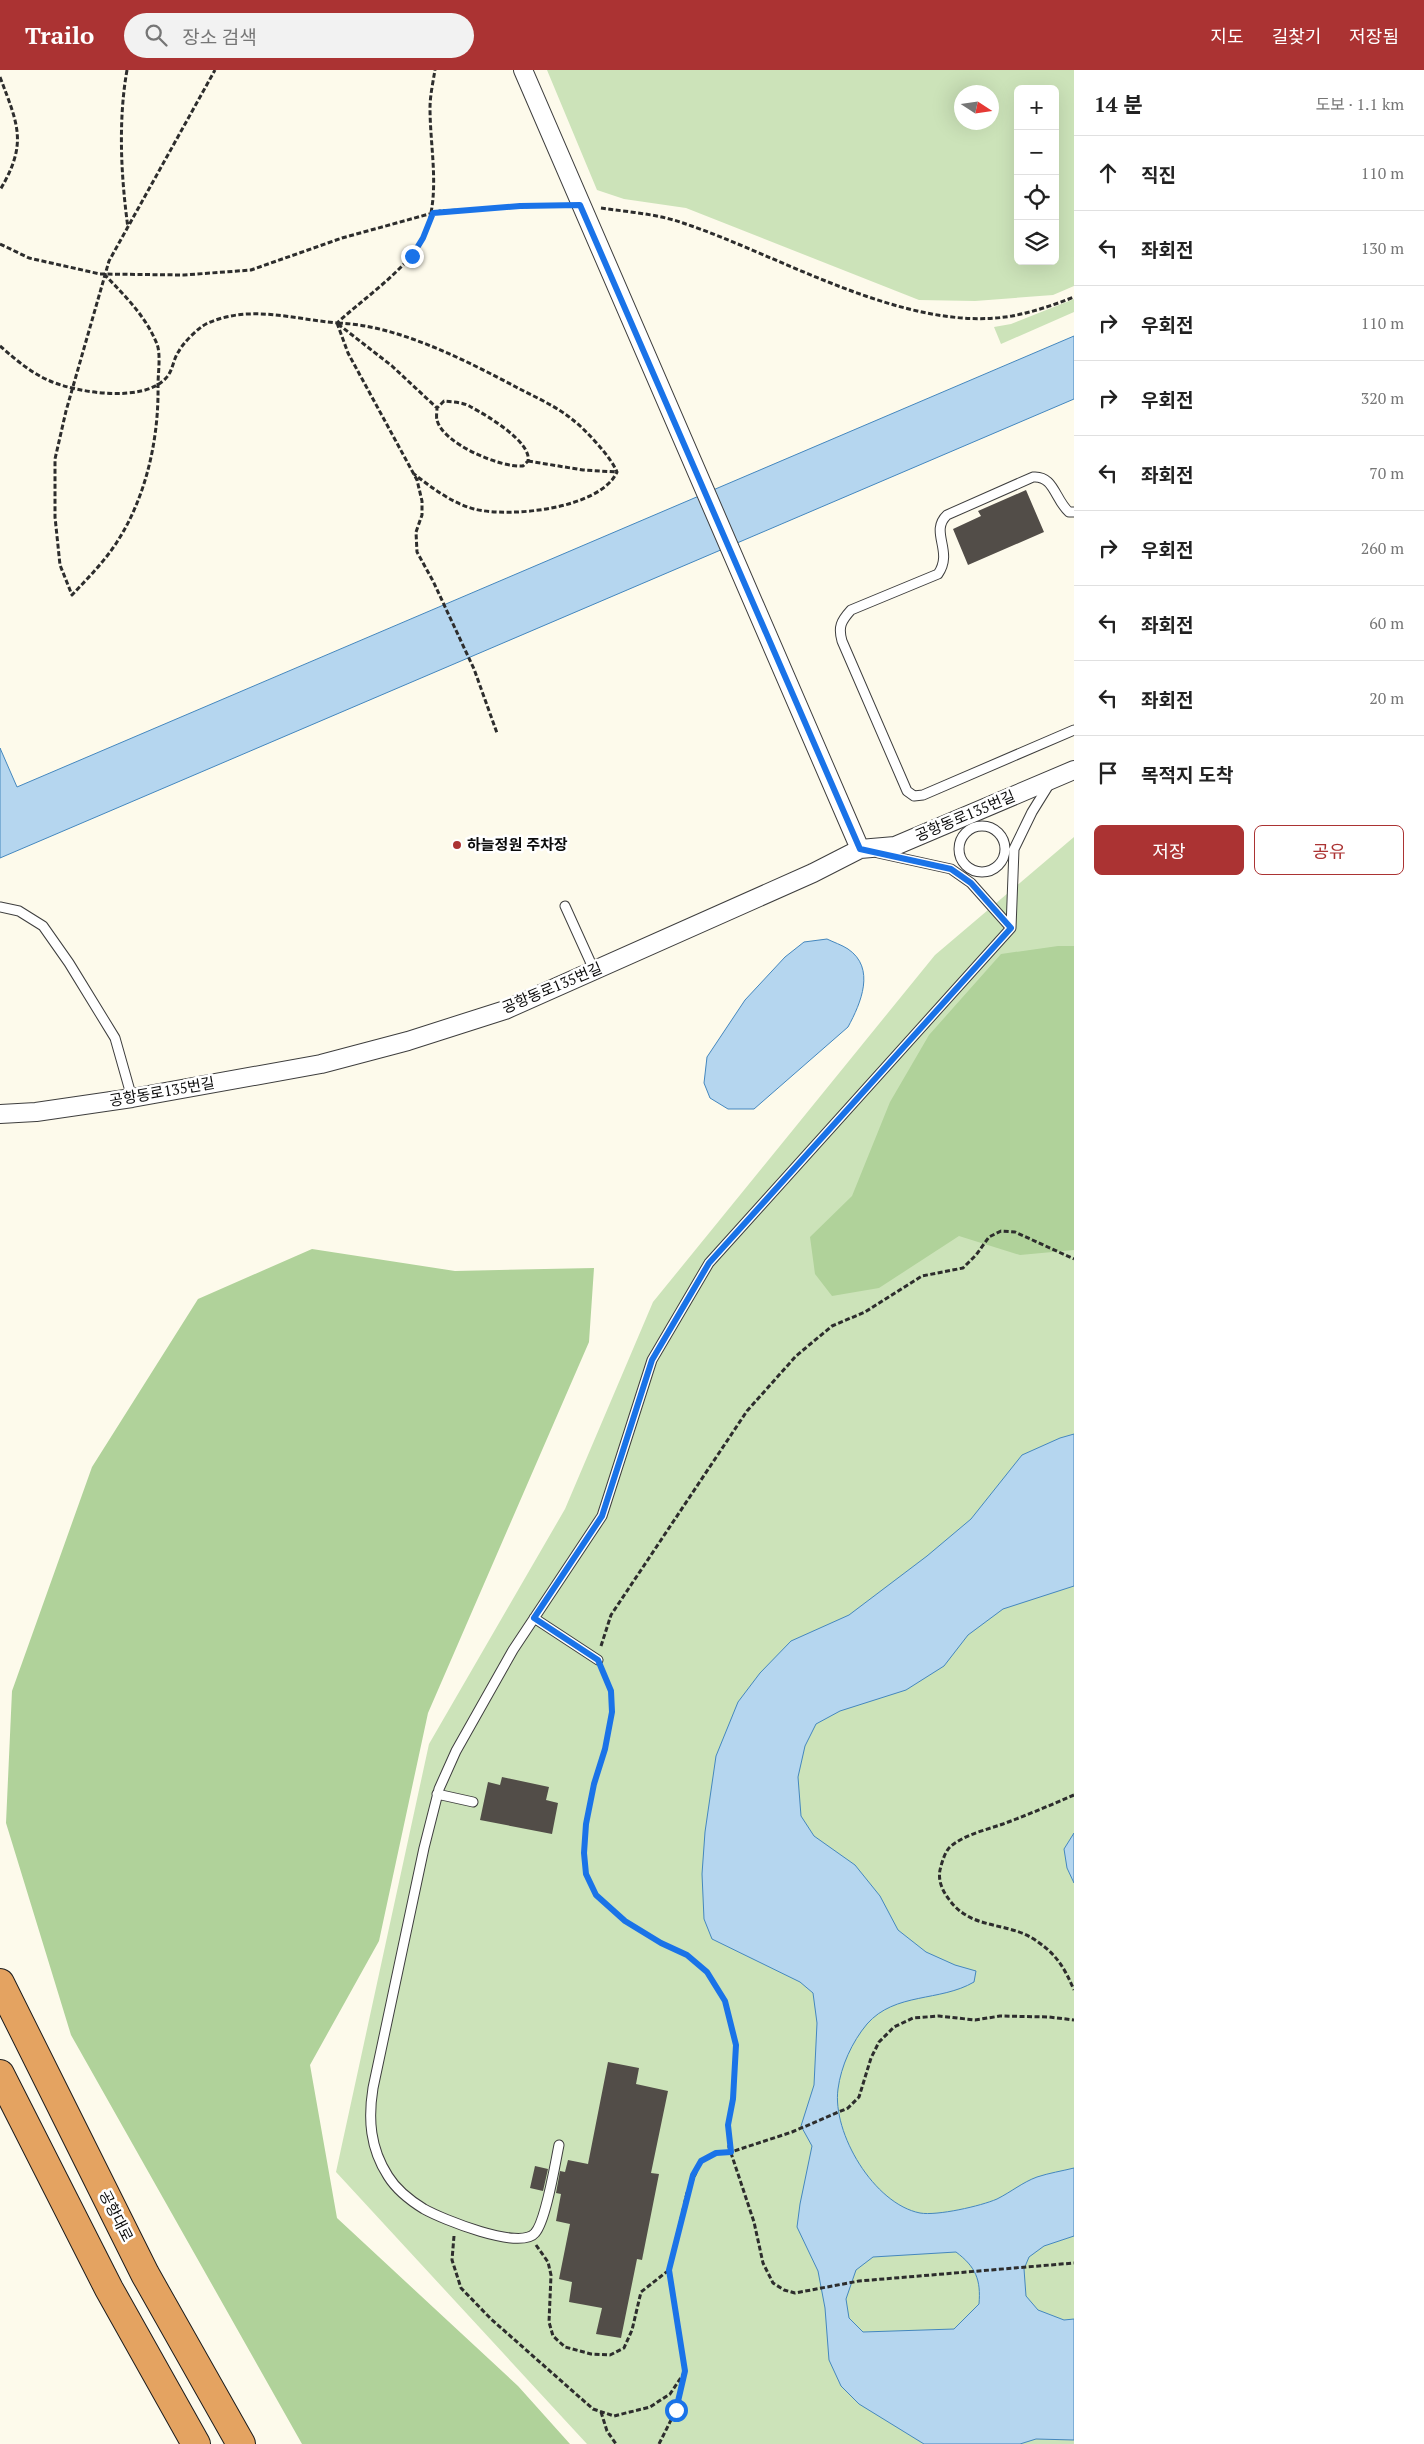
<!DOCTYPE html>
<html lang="ko">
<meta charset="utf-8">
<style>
body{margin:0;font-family:"PT Serif","Noto Sans KR",serif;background:#f2f2f2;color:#222}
.controls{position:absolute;right:15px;top:15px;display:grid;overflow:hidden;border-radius:8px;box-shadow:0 5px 20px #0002}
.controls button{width:45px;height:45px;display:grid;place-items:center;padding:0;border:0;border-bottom:1px solid #e0e0e0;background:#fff;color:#222;font:25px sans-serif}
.compass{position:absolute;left:954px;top:15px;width:45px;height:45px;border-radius:50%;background:#fff;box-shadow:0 5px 20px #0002;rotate:102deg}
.stop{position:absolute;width:15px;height:15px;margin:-11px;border:4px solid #1a73e8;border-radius:50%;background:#fff}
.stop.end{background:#1a73e8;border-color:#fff;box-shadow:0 1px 5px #0008}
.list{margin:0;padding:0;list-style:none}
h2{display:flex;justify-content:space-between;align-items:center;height:65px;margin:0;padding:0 20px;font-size:21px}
h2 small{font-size:16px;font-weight:400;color:#767676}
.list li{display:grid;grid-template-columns:32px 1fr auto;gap:15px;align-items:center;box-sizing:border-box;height:75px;padding:0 20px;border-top:1px solid #e0e0e0}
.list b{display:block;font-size:19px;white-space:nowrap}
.list em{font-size:16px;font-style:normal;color:#767676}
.actions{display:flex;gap:10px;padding:15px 20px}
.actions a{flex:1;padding:11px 0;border:1px solid #ab3333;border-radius:8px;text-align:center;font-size:18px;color:#ab3333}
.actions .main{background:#ab3333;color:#fff}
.icon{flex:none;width:28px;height:28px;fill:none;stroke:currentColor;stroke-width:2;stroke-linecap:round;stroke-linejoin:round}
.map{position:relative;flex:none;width:1074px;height:2374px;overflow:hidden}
header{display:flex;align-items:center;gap:30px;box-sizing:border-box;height:70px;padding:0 25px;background:#ab3333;color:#fff}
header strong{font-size:24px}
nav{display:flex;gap:28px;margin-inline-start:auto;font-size:18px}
.search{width:350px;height:45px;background:#f2f2f2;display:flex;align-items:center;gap:12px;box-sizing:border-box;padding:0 18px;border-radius:28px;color:#767676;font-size:19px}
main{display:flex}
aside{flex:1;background:#fff}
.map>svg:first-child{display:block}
.green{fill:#cce3b9;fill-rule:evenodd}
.forest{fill:#b0d29a}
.water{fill:#b5d6ef;stroke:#4487be;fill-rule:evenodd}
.building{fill:#524d48}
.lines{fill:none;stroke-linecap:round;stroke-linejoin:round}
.lane-casing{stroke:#3e3e3e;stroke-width:11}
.street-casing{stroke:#3e3e3e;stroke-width:20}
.highway-casing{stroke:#1c1c1c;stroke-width:30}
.path{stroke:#2d2d2d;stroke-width:3;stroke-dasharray:5 2.5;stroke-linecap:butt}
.lane{stroke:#fff;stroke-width:9}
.street{stroke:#fff;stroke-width:18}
.highway{stroke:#e4a361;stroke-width:28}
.route{stroke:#1a73e8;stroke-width:6}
.poi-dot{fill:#ab3333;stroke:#fff;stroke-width:2}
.labels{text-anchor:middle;stroke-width:5;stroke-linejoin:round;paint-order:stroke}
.street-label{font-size:15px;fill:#0b0b0b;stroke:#fff}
.poi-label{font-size:15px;font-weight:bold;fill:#0b0b0b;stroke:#fff;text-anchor:start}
</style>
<header>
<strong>Trailo</strong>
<div class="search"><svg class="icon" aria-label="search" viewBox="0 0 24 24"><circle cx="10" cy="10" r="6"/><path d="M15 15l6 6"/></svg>장소 검색</div>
<nav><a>지도</a><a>길찾기</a><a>저장됨</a></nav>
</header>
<main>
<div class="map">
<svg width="1074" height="2374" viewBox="0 0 1074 2374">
<rect width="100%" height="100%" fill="#fdfaeb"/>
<path class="green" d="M 547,0 L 1074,0 L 1074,216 L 1053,225 L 975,231 L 919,230 L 686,138 L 624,129 L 597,120 ZM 1018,19 L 1055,19 L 1055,191 L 1018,191 ZM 992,22 L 992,52 L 962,52 L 962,22 Z
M 1074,229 L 1074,242 L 1001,274 L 994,257 L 1011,254 Z
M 1074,767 L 1074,2374 L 587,2374 L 336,2102 L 429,1674 L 565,1439 L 653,1232 L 935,885 Z"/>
<path class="forest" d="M 1058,876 L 1074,876 L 1074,1180 L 1020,1185 L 959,1166 L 879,1218 L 832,1226 L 815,1204 L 810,1167 L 852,1126 L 890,1032 L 929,965 L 1001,884 Z
M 312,1179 L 455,1201 L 594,1198 L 589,1272 L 428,1643 L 379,1871 L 310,1995 L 337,2148 L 518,2316 L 570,2374 L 302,2374 L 71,1965 L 6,1753 L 12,1621 L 92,1397 L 198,1229 Z"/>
<path class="water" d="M 1074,266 L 1074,329 L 0,788 L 0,678 L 17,717 Z
M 827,869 C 833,872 842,875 848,879 C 876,898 861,933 848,957 L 754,1039 L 728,1039 L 710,1028 L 704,1013 L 707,987 L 745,930 L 785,887 L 804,872 Z
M 1074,1364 L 1074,1516 L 1003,1539 L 968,1565 L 944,1596 L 906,1620 L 840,1641 L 816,1654 L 805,1676 L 798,1707 L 801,1746 L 814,1766 L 855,1795 L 880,1826 L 898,1860 L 926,1882 L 955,1895 L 976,1901 L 974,1912 C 940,1932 895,1922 867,1954 C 852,1972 841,1996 838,2019 C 832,2063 874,2134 920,2143 C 937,2146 981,2136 997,2129 C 1011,2122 1023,2112 1037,2107 C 1049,2103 1062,2101 1074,2098 L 1074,2166 L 1044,2176 L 1029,2187 L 1024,2199 L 1026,2226 L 1038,2240 L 1064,2250 L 1074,2249 L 1074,2370 L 1036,2369 L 1020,2374 L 924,2374 L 859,2334 L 841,2316 L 829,2290 L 825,2238 L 818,2201 L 797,2157 L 800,2134 L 812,2076 L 801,2056 L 814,2015 L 817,1953 L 813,1923 L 800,1912 L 712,1869 L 704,1849 L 702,1804 L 705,1762 L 716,1686 L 738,1632 L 760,1603 L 791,1571 L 849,1545 L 927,1486 L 971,1449 L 1022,1385 L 1060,1368 ZM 956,2182 C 976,2197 981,2210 979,2234 L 954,2259 L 863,2262 L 849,2248 L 846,2229 L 856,2200 L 873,2187 Z
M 1074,1763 L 1074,1813 L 1067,1798 L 1064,1779 Z"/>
<path class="building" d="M 1026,420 L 1044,462 L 968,495 L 953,459 L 981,446 L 978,441 Z
M 502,1707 L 549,1717 L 546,1730 L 558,1733 L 552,1764 L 480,1750 L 488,1712 L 500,1715 Z
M 608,1992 L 639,1998 L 636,2014 L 668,2021 L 651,2103 L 659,2104 L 642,2190 L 637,2189 L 621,2268 L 596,2264 L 602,2238 L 569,2232 L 572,2212 L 559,2209 L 570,2154 L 556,2151 L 561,2124 L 556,2123 L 560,2101 L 565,2102 L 568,2090 L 588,2094 Z
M 535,2096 L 548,2099 L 543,2121 L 530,2118 Z"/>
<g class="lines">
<g class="lane-casing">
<path id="lane" d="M 1074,442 L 1069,442 C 1055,430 1054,405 1033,407 L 947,445 C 929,462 954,481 938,504 L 851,540 C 841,551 838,557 842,571 L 907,721 L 914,726 L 923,725 L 1074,660
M959 779a23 23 0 1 1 46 0a23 23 0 1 1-46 0Z
M 878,783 L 951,799 L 971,813 L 1011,858
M 565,836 L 594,900
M 0,837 L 19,841 L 43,856 L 69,893 L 115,968 L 132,1028
M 534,1548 L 598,1590
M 437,1724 L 473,1732
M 559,2075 C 555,2094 546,2151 535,2163 C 520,2181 442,2149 424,2139 C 411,2131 396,2119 388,2106 C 370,2078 368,2049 373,2018 L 424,1778 L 439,1719 L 456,1681 L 513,1580 L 602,1446 L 652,1290 L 709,1193 L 1011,858 L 1014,779 L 1032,742 L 1050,713"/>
</g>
<g class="street-casing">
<path id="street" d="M 523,0 L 860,779
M 0,1044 L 36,1042 L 132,1028 L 321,994 L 408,971 L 505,940 L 813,803 L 860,779 L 895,776 L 1074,700"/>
</g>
<g class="highway-casing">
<path id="highway" d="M 0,1913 L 145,2204 L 241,2374
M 0,2004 L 109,2219 L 196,2374"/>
</g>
<path class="path" d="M 127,0 C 118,51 121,107 128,158
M 0,7 C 18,55 28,73 0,120
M 601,138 C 628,142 658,144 683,153 C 782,186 907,264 1012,246 C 1033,242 1054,235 1074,227
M 0,174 L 29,188 L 100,204 L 184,205 L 251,200 L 342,168 L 440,141 L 563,135
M 104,204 C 125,226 145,245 157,274 C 161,285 158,303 158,315 C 159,369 146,427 117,472 C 104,492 88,508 72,525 L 60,495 L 55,447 L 55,389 L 66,341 L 109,191 L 215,0
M 337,253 L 348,283 L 417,410 L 422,431 L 422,445 L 416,462 L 417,482 L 433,511 L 474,599 L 497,663
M 338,253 C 397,255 465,290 516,317 C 535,327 556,336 573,350 C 586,360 611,387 617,402 C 600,439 510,448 474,439 C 452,433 432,418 414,404
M 338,254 L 392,296 L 437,338 L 444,331 C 453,332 463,332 471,337 C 486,345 532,372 528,391 L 523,396 C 501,398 443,374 437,350 C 436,347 437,341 437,338
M 0,276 C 15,289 31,303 50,311 C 78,323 144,333 166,308 C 173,301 173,289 179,281 C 183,273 198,258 206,254 C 248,234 293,249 337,253 C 361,231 390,211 411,186 C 446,144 430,88 430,38 C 430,26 433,12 435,0
M 528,391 L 583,400 L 617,402
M 601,1576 L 611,1545 L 747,1341 L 796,1286 L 832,1256 L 865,1242 L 922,1206 L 963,1198 L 976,1185 L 989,1167 L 1001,1161 L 1015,1162 L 1074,1189
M 603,1601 L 611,1621 L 612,1642 L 605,1679 L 594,1714 L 586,1754 L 584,1783 L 586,1804 L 596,1825 L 625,1851 L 661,1873 L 687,1885 L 707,1902 L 725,1931 L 736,1975 L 733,2029 L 728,2055 L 729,2077 L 754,2152 L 763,2193 L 773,2213 L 784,2220 L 795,2223 L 859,2211 L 1074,2193
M 1074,1725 C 1051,1735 1027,1745 1003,1754 C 986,1760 966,1764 951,1776 C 945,1781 942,1792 940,1800 C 938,1810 942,1820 948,1828 C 971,1862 1009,1850 1038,1872 C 1057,1885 1065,1899 1074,1920
M 454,2166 L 452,2190 L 461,2218 L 491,2249 L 593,2339 L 614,2346 L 650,2337 L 670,2324 L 684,2303
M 536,2175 L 548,2192 L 551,2205 L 549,2252 L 553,2266 L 565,2277 L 591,2284 L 610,2285 L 624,2278 L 632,2260 L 641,2222 L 669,2200
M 601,2342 L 607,2361 L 616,2374
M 659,2374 L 676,2340 L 685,2301 L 669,2200 L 687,2123 L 701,2091 L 717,2083 L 731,2082 L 792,2062 L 848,2038 L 859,2027 L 871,1988 L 879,1972 L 894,1957 L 913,1948 L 939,1946 L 975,1950 L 1000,1946 L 1049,1947 L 1074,1950"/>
<use href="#lane" class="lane"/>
<use href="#street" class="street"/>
<use href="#highway" class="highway"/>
</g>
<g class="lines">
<path class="route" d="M 412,186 L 423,168 L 433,143 L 520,136 L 580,135 L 860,779 L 951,799 L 971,813 L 1011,858 L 709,1193 L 652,1290 L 602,1446 L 534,1548 L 598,1590 L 611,1621 L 612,1642 L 605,1679 L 594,1714 L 586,1754 L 584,1783 L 586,1804 L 596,1825 L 625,1851 L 661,1873 L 687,1885 L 707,1902 L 725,1931 L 736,1975 L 733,2029 L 728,2055 L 731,2082 L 716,2083 L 701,2091 L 693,2105 L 669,2200 L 685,2301 L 676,2340"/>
</g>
<circle class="poi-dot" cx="457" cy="775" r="5"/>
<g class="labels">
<g class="street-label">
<text transform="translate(965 746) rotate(-23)" y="5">공항동로135번길</text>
<text transform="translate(552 918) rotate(-23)" y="5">공항동로135번길</text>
<text transform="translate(162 1022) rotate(-10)" y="5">공항동로135번길</text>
<text transform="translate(116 2146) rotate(63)" y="5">공항대로</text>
</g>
<g class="poi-label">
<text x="467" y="780">하늘정원 주차장</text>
</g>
</g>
</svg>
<div class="controls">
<button>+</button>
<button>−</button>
<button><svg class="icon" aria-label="locate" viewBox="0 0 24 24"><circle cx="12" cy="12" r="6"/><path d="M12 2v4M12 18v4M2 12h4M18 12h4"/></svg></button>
<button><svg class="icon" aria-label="layers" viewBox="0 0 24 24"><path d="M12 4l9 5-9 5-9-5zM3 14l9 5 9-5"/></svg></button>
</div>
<svg class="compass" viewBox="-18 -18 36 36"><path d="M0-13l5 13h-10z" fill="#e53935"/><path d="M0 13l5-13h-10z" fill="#767676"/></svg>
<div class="stop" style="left:676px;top:2340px"></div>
<div class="stop end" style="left:412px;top:186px"></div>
</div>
<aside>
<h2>14 분<small>도보 · 1.1 km</small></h2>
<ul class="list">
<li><svg class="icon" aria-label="ahead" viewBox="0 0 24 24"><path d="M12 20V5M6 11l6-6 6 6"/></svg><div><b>직진</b></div><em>110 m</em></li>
<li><svg class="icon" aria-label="left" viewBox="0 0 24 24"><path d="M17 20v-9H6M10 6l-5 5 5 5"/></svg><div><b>좌회전</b></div><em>130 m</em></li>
<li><svg class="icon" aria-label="right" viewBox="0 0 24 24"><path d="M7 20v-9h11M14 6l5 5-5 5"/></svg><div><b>우회전</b></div><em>110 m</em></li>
<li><svg class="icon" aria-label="right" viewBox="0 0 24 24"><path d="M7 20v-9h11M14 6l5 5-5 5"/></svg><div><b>우회전</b></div><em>320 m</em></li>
<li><svg class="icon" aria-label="left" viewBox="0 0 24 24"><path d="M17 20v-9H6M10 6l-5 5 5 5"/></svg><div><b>좌회전</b></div><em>70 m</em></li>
<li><svg class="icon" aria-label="right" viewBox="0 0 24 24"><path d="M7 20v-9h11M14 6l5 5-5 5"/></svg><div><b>우회전</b></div><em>260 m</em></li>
<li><svg class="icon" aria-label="left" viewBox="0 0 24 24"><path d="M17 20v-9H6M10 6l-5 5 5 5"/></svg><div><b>좌회전</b></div><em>60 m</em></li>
<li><svg class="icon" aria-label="left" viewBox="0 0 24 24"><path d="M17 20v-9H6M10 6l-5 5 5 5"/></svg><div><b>좌회전</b></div><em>20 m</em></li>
<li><svg class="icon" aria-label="arrive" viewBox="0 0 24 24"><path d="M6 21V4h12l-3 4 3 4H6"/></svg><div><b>목적지 도착</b></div></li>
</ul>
<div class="actions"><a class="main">저장</a><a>공유</a></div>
</aside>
</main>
